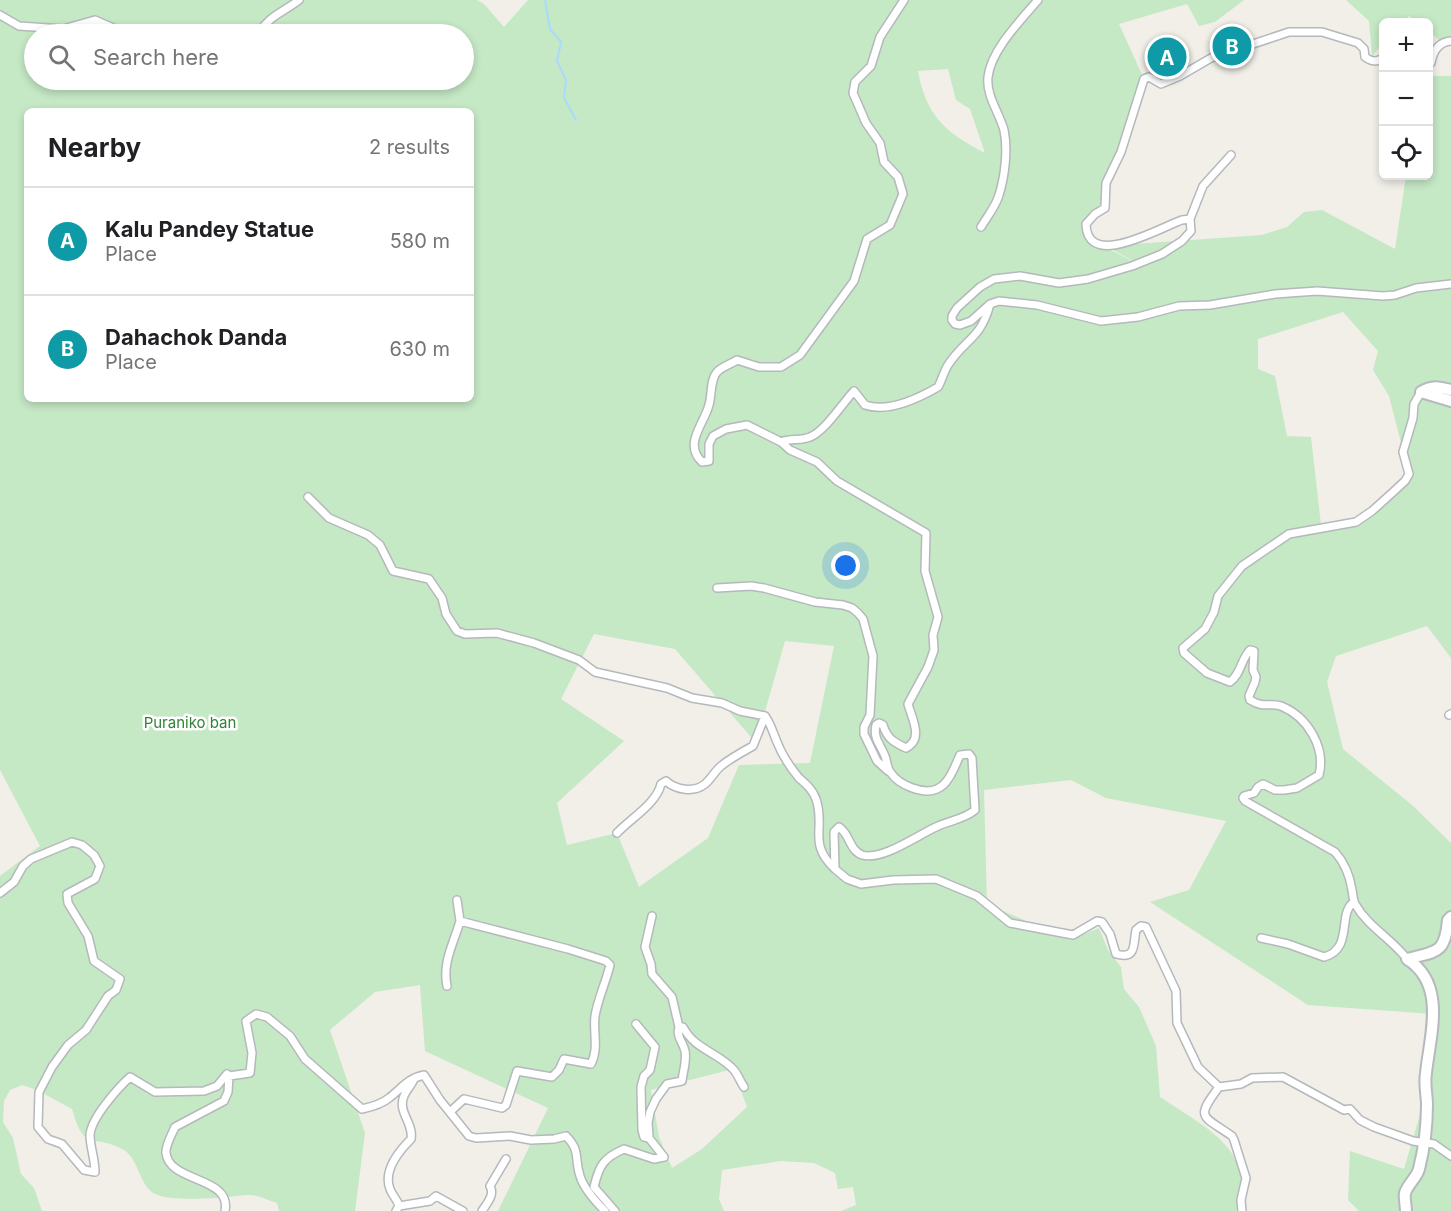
<!DOCTYPE html>
<meta charset="utf-8">
<style>
body{margin:0;font-family:Inter,sans-serif;background:#f2f2f2;color:#202124}
.controls{position:absolute;right:18px;top:18px;display:grid;overflow:hidden;border-radius:9px;box-shadow:0 3px 9px #0003}
.controls button{width:54px;height:54px;display:grid;place-items:center;padding:0;border:0;border-bottom:2px solid #e0e0e0;background:#fff;color:#202124;font:30px sans-serif}
.you{position:absolute;left:846px;top:566px;width:21px;height:21px;margin:-15px;border:4px solid #fff;border-radius:50%;background:#1a73e8;box-shadow:0 0 0 9px #1a73e833}
.badge{display:grid;place-items:center;width:39px;height:39px;border-radius:50%;background:#0b8043;color:#fff;font-size:20px;font-weight:700}
.pin{position:absolute;translate:-50% -50%;border:3px solid #fff;box-shadow:0 2px 6px #0006}
.list{margin:0;padding:0;list-style:none}
h2{display:flex;justify-content:space-between;align-items:center;height:78px;margin:0;padding:0 24px;font-size:26px}
h2 small{font-size:20px;font-weight:400;color:#757577}
.list li{display:grid;grid-template-columns:39px 1fr auto;gap:18px;align-items:center;box-sizing:border-box;height:108px;padding:0 24px;border-top:2px solid #e0e0e0}
.list b{display:block;font-size:22px;white-space:nowrap}
.list p{margin:0;font-size:20px;white-space:nowrap;color:#757577}
.list em{font-size:20px;font-style:normal;color:#757577}
.icon{flex:none;width:33px;height:33px;fill:none;stroke:currentColor;stroke-width:2;stroke-linecap:round;stroke-linejoin:round}
.map{position:relative;flex:none;width:1451px;height:1211px;overflow:hidden}
.search{position:absolute;background:#fff;box-shadow:0 3px 9px #0003;left:24px;top:24px;width:450px;height:66px;display:flex;align-items:center;gap:15px;box-sizing:border-box;padding:0 21px;border-radius:33px;color:#757577;font-size:22px}
.panel{position:absolute;background:#fff;box-shadow:0 3px 9px #0003;left:24px;top:108px;width:450px;height:294px;border-radius:9px}
.map>svg:first-child{display:block}
.green{fill:#c5e8c5;fill-rule:evenodd}
.lines{fill:none;stroke-linecap:round;stroke-linejoin:round}
.stream{stroke:#aadaff;stroke-width:2}
.street-casing{stroke:#b5b8bc;stroke-width:10}
.secondary-casing{stroke:#b6babf;stroke-width:14}
.street{stroke:#fff;stroke-width:7}
.secondary{stroke:#fff;stroke-width:10}
.labels{text-anchor:middle;stroke-width:5;stroke-linejoin:round;paint-order:stroke}
.park-label{font-size:15px;fill:#348238;stroke:#fff}
</style>
<div class="map">
<svg width="1451" height="1211" viewBox="0 0 1451 1211">
<rect width="100%" height="100%" fill="#f1efe8"/>
<path class="green" d="M 0,0 L 477,0 L 484,4 L 504,27 L 528,0 L 1244,0 L 1215,22 L 1199,26 L 1187,4 L 1119,24 L 1144,79 L 1106,183 L 1105,208 L 1086,224 L 1090,239 L 1151,271 L 1106,246 L 1262,235 L 1287,227 L 1304,212 L 1322,210 L 1395,249 L 1406,176 L 1428,176 L 1429,76 L 1451,76 L 1451,658 L 1427,626 L 1336,656 L 1327,682 L 1343,749 L 1412,805 L 1451,843 L 1451,1211 L 1359,1211 L 1348,1200 L 1350,1151 L 1404,1169 L 1421,1111 L 1433,1014 L 1308,1005 L 1150,902 L 1189,890 L 1226,821 L 1106,798 L 1071,780 L 984,790 L 987,904 L 1070,940 L 1099,928 L 1108,950 L 1121,967 L 1124,989 L 1139,1007 L 1156,1046 L 1160,1097 C 1187,1116 1234,1138 1240,1173 C 1243,1184 1238,1200 1237,1211 L 841,1211 L 856,1205 L 853,1187 L 838,1189 L 835,1173 L 814,1163 L 781,1161 L 722,1170 L 719,1199 L 724,1211 L 498,1211 L 548,1108 L 425,1051 L 420,985 L 375,992 L 330,1030 L 365,1133 L 355,1211 L 279,1211 L 277,1203 C 268,1200 256,1194 246,1195 C 227,1197 167,1204 152,1192 C 139,1182 138,1159 124,1150 C 93,1132 85,1155 72,1109 L 37,1090 L 22,1085 L 10,1090 L 4,1101 L 3,1122 L 13,1138 L 21,1174 L 34,1188 L 42,1211 L 0,1211 L 0,876 L 40,846 L 0,770 ZM 34,34 L 464,34 L 464,80 L 34,80 ZM 948,69 L 956,100 L 970,109 L 985,153 C 946,133 926,116 918,71 ZM 27,111 L 471,111 L 471,399 L 27,399 ZM 1343,312 L 1378,351 L 1373,370 L 1389,396 L 1409,474 L 1356,522 L 1321,525 L 1311,437 L 1287,436 L 1275,376 L 1258,369 L 1258,339 ZM 594,634 L 675,649 L 756,743 L 785,641 L 834,646 L 810,763 L 739,765 L 708,838 L 639,887 L 617,833 L 567,845 L 557,803 L 624,741 L 561,699 ZM 733,1069 L 747,1107 L 702,1149 L 672,1168 L 659,1137 L 651,1090 Z
M 1346,0 L 1451,0 L 1451,43 L 1443,43 L 1429,32 L 1428,22 L 1417,22 L 1409,16 L 1403,22 L 1384,22 L 1383,43 L 1372,56 L 1369,21 Z"/>
<g class="lines">
<path class="stream" d="M 545,0 L 550,29 L 561,42 L 557,61 L 566,80 L 564,98 L 576,120"/>
<g class="street-casing">
<path id="street" d="M 904,0 L 880,37 L 871,66 L 855,82 L 853,93 L 866,123 L 880,143 L 884,162 L 898,177 L 903,194 L 890,225 L 867,239 L 854,281 L 800,355 L 781,367 L 759,367 L 737,360 C 731,364 721,367 717,372 C 710,380 712,395 709,405 C 704,424 683,444 702,462 L 709,461 L 709,444 L 713,436 L 726,429 L 747,425 L 781,442 L 790,450 L 817,462 L 837,481 L 926,533 L 925,571 L 938,617 L 933,635 L 934,650 L 928,667 L 908,704 C 912,719 924,739 906,748 C 893,742 887,738 883,725 L 879,723 L 876,725 C 873,738 880,744 885,756 C 887,761 887,769 891,773 C 899,785 923,795 937,789 C 949,784 955,766 960,755 L 969,754 L 972,758 L 975,810 C 965,819 948,821 936,827 C 918,835 882,861 862,855 C 849,850 850,834 839,827 L 834,832 L 835,869 L 847,879 L 861,884 L 893,880 L 936,879 L 977,896 L 1010,923 L 1073,935 L 1097,921 L 1102,922 L 1110,934 L 1116,954 C 1137,960 1133,944 1136,930 L 1141,926 L 1146,927 L 1176,991 L 1177,1023 L 1198,1067 L 1219,1087 C 1195,1119 1202,1115 1232,1136 L 1234,1140 L 1246,1178 L 1241,1200 L 1242,1211
M 0,15 L 19,26 L 63,29 L 95,20 L 127,34
M 258,34 C 270,15 282,13 299,0
M 1428,64 L 1431,63 C 1433,51 1439,42 1451,41
M 1231,155 L 1203,186 L 1190,219 L 1191,231 L 1182,241 L 1162,254 L 1132,266 L 1088,279 L 1059,283 L 1020,276 L 994,279 L 980,287 L 957,308 L 952,316 L 952,320 L 955,324 L 960,325 L 971,321 L 990,304 L 999,301 L 1037,305 L 1101,321 L 1138,317 L 1179,306 L 1210,305 L 1275,294 L 1317,291 L 1383,296 L 1395,295 L 1416,288 L 1451,284
M 1190,219 L 1182,220 C 1161,227 1087,271 1086,224 L 1095,214 L 1105,208 L 1106,183 L 1121,152 L 1144,79 L 1149,77 L 1161,84 L 1180,76 L 1211,58 L 1289,32 L 1322,32 L 1358,43 L 1364,49 L 1365,57 C 1372,62 1376,62 1384,58
M 981,227 C 987,217 996,206 999,195 C 1005,176 1008,149 1004,130 C 999,112 986,96 988,77 C 991,50 1021,20 1038,0
M 781,442 C 790,438 801,441 810,437 C 825,431 842,404 854,391 L 865,405 C 888,413 919,398 938,387 C 942,380 944,371 948,365 C 965,339 981,339 990,304
M 308,497 L 329,518 L 368,535 L 380,545 L 393,571 L 429,579 L 442,598 L 446,614 L 457,631 L 465,634 L 497,633 L 534,643 L 579,660 L 595,672 L 667,688 L 692,698 L 722,703 L 740,711 L 765,716 C 771,724 773,733 777,742 C 782,755 790,767 799,778 C 806,784 813,790 816,799 C 826,828 807,843 835,869
M 717,588 L 751,586 L 764,588 L 815,602 L 843,605 L 852,608 L 858,613 L 863,619 L 873,656 L 870,715 L 864,727 L 864,734 L 877,761 L 888,771
M 1449,715 L 1451,714
M 617,833 C 630,819 657,803 661,784 L 666,781 C 676,790 694,793 705,784 C 711,779 715,771 721,766 C 731,758 742,752 753,746 L 765,716
M 0,893 L 14,882 L 23,866 L 31,859 L 72,842 L 82,845 L 94,855 L 100,866 L 95,879 L 67,894 L 68,903 L 88,936 L 94,961 L 120,979 L 116,990 L 108,996 L 86,1030 L 68,1045 L 52,1067 L 39,1092 L 38,1127 L 48,1139 L 62,1144 L 84,1170 L 95,1172 C 95,1159 90,1147 90,1135 C 91,1118 118,1088 130,1077 L 155,1092 L 204,1091 L 217,1086 L 227,1074 L 229,1076
M 652,916 L 645,947 L 651,964 L 652,974 L 672,997 L 679,1027
M 1261,938 L 1288,944 L 1324,957 C 1354,949 1337,913 1354,902
M 1407,959 C 1392,939 1368,927 1355,904 C 1353,900 1353,895 1352,890 C 1350,877 1344,862 1335,852 L 1245,801 L 1243,798 L 1244,796 L 1254,793 L 1258,787 L 1263,784 L 1275,790 L 1284,790 L 1297,788 L 1319,775 C 1326,748 1308,717 1281,706 C 1269,702 1265,709 1250,700 L 1249,696 L 1255,682 L 1256,677 L 1253,670 L 1254,651 L 1250,650 C 1241,659 1241,674 1230,682 L 1207,673 L 1184,653 L 1183,648 L 1205,629 L 1214,612 L 1218,596 L 1242,566 L 1289,534 L 1356,522 L 1372,511 L 1392,493 L 1405,481 L 1409,474 L 1403,452 L 1413,418 L 1414,404 L 1421,392
M 447,986 C 442,962 454,943 460,921
M 1219,1087 L 1241,1084 L 1252,1078 L 1283,1077 L 1344,1110 L 1350,1109 L 1360,1120 L 1374,1127 L 1413,1141 L 1434,1144 L 1451,1156
M 451,1111 L 464,1099 L 502,1108 L 506,1105 L 517,1071 L 552,1077 L 559,1070 L 564,1059 L 591,1064 C 599,1049 593,1032 595,1016 C 598,998 606,982 610,965 L 606,961 L 568,949 L 460,921 L 457,900
M 649,1138 L 648,1123 L 650,1112 L 656,1099 L 667,1084 L 682,1081 C 683,1071 687,1061 685,1051 C 683,1042 676,1037 679,1027 L 683,1027 C 695,1050 718,1052 734,1070 C 738,1075 740,1081 744,1087
M 399,1206 L 430,1201 L 436,1196 L 463,1211
M 225,1211 C 232,1176 169,1183 166,1153 C 165,1146 172,1134 175,1127 L 224,1101 L 228,1092 L 229,1076 L 250,1073 L 252,1053 L 246,1021 L 256,1014 L 267,1017 L 290,1036 L 305,1059 L 362,1109 C 371,1107 382,1104 389,1098 C 401,1089 408,1078 424,1075 L 440,1100 L 469,1136 L 476,1138 L 510,1136 L 531,1140 L 554,1139 L 566,1136 C 581,1151 574,1158 580,1176 C 584,1189 595,1201 605,1211
M 396,1211 L 399,1206 C 397,1199 392,1195 390,1189 C 383,1171 399,1151 411,1139 C 414,1123 397,1112 404,1096 C 406,1090 412,1085 414,1079
M 482,1211 C 487,1203 495,1195 490,1186 L 506,1159
M 615,1211 L 594,1187 C 599,1166 603,1158 624,1149 L 654,1159 L 664,1157 L 649,1138 L 644,1137 L 642,1130 L 641,1087 L 644,1076 L 650,1070 L 655,1047 L 636,1024"/>
</g>
<g class="secondary-casing">
<path id="secondary" d="M 1451,390 C 1439,387 1432,385 1421,392 L 1451,401
M 1406,1211 C 1406,1206 1404,1198 1405,1193 C 1408,1184 1417,1177 1419,1169 C 1424,1149 1427,1126 1427,1105 C 1427,1095 1424,1084 1426,1073 C 1430,1035 1447,984 1407,959 C 1436,951 1445,955 1448,920 L 1451,917"/>
</g>
<use href="#street" class="street"/>
<use href="#secondary" class="secondary"/>
</g>
<g class="labels">
<g class="park-label">
<text x="190" y="728">Puraniko ban</text>
</g>
</g>
</svg>
<div class="controls">
<button>+</button>
<button>−</button>
<button><svg class="icon" aria-label="locate" viewBox="0 0 24 24"><circle cx="12" cy="12" r="6"/><path d="M12 2v4M12 18v4M2 12h4M18 12h4"/></svg></button>
</div>
<div class="you"></div>
<div class="pin badge" style="left:1167px;top:57px;background:#0f9aa8">A</div>
<div class="pin badge" style="left:1232px;top:46px;background:#0f9aa8">B</div>
<div class="search"><svg class="icon" aria-label="search" viewBox="0 0 24 24"><circle cx="10" cy="10" r="6"/><path d="M15 15l6 6"/></svg>Search here</div>
<section class="panel">
<h2>Nearby<small>2 results</small></h2>
<ul class="list">
<li><span class="badge" style="background:#0f9aa8">A</span><div><b>Kalu Pandey Statue</b><p>Place</p></div><em>580 m</em></li>
<li><span class="badge" style="background:#0f9aa8">B</span><div><b>Dahachok Danda</b><p>Place</p></div><em>630 m</em></li>
</ul>
</section>
</div>
